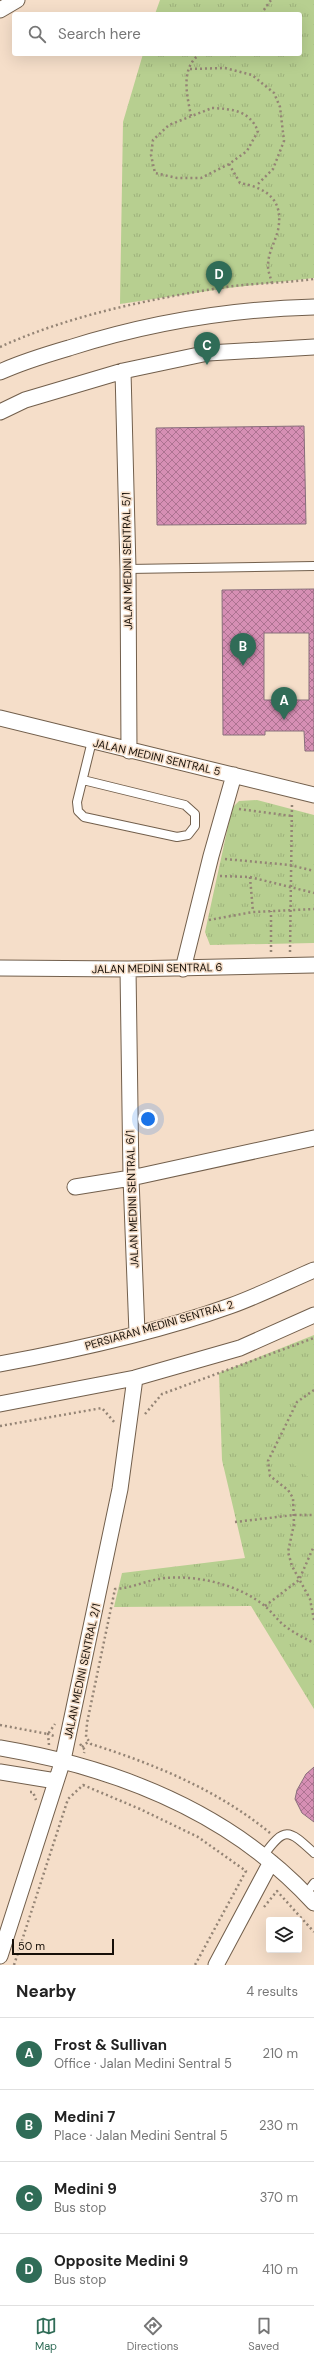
<!DOCTYPE html>
<meta charset="utf-8">
<style>
body{margin:0;font-family:"DM Sans",sans-serif;background:#f6f6f6;color:#222}
.controls{position:absolute;right:12px;bottom:12px;display:grid;overflow:hidden;border-radius:4px;box-shadow:0 4px 16px #0002}
.controls button{width:36px;height:36px;display:grid;place-items:center;padding:0;border:0;border-bottom:1px solid #e0e0e0;background:#fff;color:#222;font:20px sans-serif}
.scale{position:absolute;left:12px;bottom:10px;width:102px;box-sizing:border-box;padding-left:4px;border:2px solid #171009;border-top:0;font-size:11px;line-height:14px;white-space:nowrap;color:#171009;-webkit-text-stroke:3px #f5dec9;paint-order:stroke}
.you{position:absolute;left:148px;top:1119px;width:14px;height:14px;margin:-10px;border:3px solid #fff;border-radius:50%;background:#1a73e8;box-shadow:0 0 0 6px #1a73e833}
.badge{display:grid;place-items:center;width:26px;height:26px;border-radius:50%;background:#306c57;color:#fff;font-size:13px;font-weight:700}
.pin{position:absolute;translate:-50% -33px;filter:drop-shadow(0 1px 2px #0008)}
.pin::after{content:'';position:absolute;top:21px;width:14px;height:12px;background:inherit;clip-path:polygon(0 0,100% 0,50% 100%)}
.list{margin:0;padding:0;list-style:none}
h2{display:flex;justify-content:space-between;align-items:center;height:52px;margin:0;padding:0 16px;font-size:17px}
h2 small{font-size:13px;font-weight:400;color:#767676}
.list li{display:grid;grid-template-columns:26px 1fr auto;gap:12px;align-items:center;box-sizing:border-box;height:72px;padding:0 16px;border-top:1px solid #e0e0e0}
.list b{display:block;font-size:15px;white-space:nowrap}
.list p{margin:0;font-size:13px;white-space:nowrap;color:#767676}
.list em{font-size:13px;font-style:normal;color:#767676}
.icon{flex:none;width:22px;height:22px;fill:none;stroke:currentColor;stroke-width:2;stroke-linecap:round;stroke-linejoin:round}
.map{position:relative;flex:none;width:314px;height:1965px;overflow:hidden}
.search{position:absolute;background:#fff;box-shadow:0 4px 16px #0002;left:12px;right:12px;top:12px;height:44px;display:flex;align-items:center;gap:10px;box-sizing:border-box;padding:0 14px;border-radius:4px;color:#767676;font-size:15px}
.sheet{height:340px;background:#fff}
nav{display:flex;justify-content:space-around;align-items:center;box-sizing:border-box;height:56px;border-top:1px solid #e0e0e0;background:#fff;font-size:11px;color:#767676}
nav a{display:grid;justify-items:center;gap:2px}
nav .on{color:#306c57}
.map>svg:first-child{display:block}
.grass{fill:url(#grass-tufts)}
.garden{fill:#b7cf90}
.building{fill:url(#building-cross-hatch);stroke:#886e7b;fill-rule:evenodd}
.lines{fill:none;stroke-linecap:round;stroke-linejoin:round}
.service-casing{stroke:#725f4c;stroke-width:10}
.minor-casing{stroke:#725f4c;stroke-width:17}
.path{stroke:#948475;stroke-width:2.5;stroke-dasharray:2 3;stroke-linecap:butt}
.service{stroke:#fff;stroke-width:8}
.minor{stroke:#fff;stroke-width:15}
.labels{text-anchor:middle;stroke-width:3;stroke-linejoin:round;paint-order:stroke}
.street-label{font-size:11px;fill:#171009;stroke:#f5dec9}
</style>
<div class="map">
<svg width="314" height="1965" viewBox="0 0 314 1965">
<defs>
<pattern id="grass-tufts" width="24" height="20" patternUnits="userSpaceOnUse"><rect width="24" height="20" fill="#b7cf90"/><path d="M3 7l-1-3M5 7V3M7 7l1-3M15 17l-1-3M17 17v-4M19 17l1-3" fill="none" stroke="#9db17b"/></pattern>
<pattern id="building-cross-hatch" width="8" height="8" patternUnits="userSpaceOnUse"><rect width="8" height="8" fill="#d68fb4"/><path d="M0 0l8 8M0 8l8-8" fill="none" stroke="#ad7391"/></pattern>
</defs>
<rect width="100%" height="100%" fill="#f5dec9"/>
<path class="grass" d="M 160,0 L 314,0 L 314,278 L 228,288 L 120,304 L 123,122 L 143,54 L 300,54 L 300,14 L 155,14 Z
M 257,800 L 314,815 L 314,943 L 210,945 L 205,932 L 232,808 L 239,801 Z
M 314,1335 L 314,1709 L 251,1606 L 114,1607 L 122,1573 L 245,1558 L 222,1460 L 219,1373 Z"/>
<path class="garden" d="M 314,1439 L 314,1482 L 292,1463 Z"/>
<path class="building" d="M 304,426 L 306,524 L 157,525 L 156,428 Z
M 314,589 L 314,751 L 305,751 L 304,731 L 265,731 L 265,735 L 223,735 L 222,590 ZM 264,633 L 309,633 L 309,700 L 264,700 Z
M 314,1767 L 314,1822 L 302,1813 L 295,1799 L 297,1790 L 306,1774 Z"/>
<g class="lines">
<g class="service-casing">
<path id="service" d="M 128,569 L 314,566
M 83,780 L 185,805 L 195,814 L 195,826 L 188,835 L 177,837 L 84,817 L 78,811 L 77,802 L 92,741
M 263,1856 C 285,1826 288,1829 314,1853
M 306,1894 L 314,1883"/>
</g>
<g class="minor-casing">
<path id="minor" d="M 0,10 L 17,0
M 123,371 L 128,569 L 129,751
M 0,372 C 22,362 45,355 69,348 C 148,323 231,309 314,307
M 0,412 L 25,400 L 123,371 L 208,353 L 314,347
M 0,718 L 314,795
M 0,968 L 128,969 L 314,965
M 128,969 L 131,1178 L 137,1333
M 183,969 L 211,856 L 234,775
M 75,1187 L 131,1178 L 314,1138
M 0,1364 C 75,1350 158,1332 230,1306 C 258,1296 286,1282 314,1270
M 0,1404 L 135,1378 L 240,1348 L 314,1315
M 0,1748 C 118,1768 232,1813 314,1903
M 0,1772 L 56,1781
M 0,1956 L 63,1760 L 120,1489 L 135,1378
M 216,1965 L 271,1862"/>
</g>
<path class="path" d="M 261,14 L 271,0
M 190,69 L 225,68 L 252,75 L 274,93 L 280,107 L 284,141 L 273,169 L 256,186
M 212,108 C 232,109 249,110 258,131 L 247,151 L 229,164 L 201,178 L 177,178 L 155,173 L 151,155 L 153,140 L 169,125 Z
M 191,116 C 187,95 180,68 200,54
M 229,164 L 240,183 C 267,188 284,200 278,230 C 275,243 268,252 268,266 C 268,272 271,278 272,284
M 0,347 C 70,315 150,299 226,287 C 255,283 285,283 314,279
M 239,809 L 292,816
M 225,859 L 290,865 L 314,871
M 220,876 L 250,877 L 314,893
M 250,877 L 253,912
M 209,920 L 253,912 L 314,909
M 271,952 L 271,911
M 290,952 L 292,803
M 314,1390 L 297,1402 L 268,1461 L 270,1476 L 288,1490 L 293,1498 L 294,1524 L 288,1552 L 292,1566 L 310,1599 L 314,1620
M 145,1414 L 162,1394 L 314,1338
M 0,1426 L 102,1408 L 115,1423
M 235,1522 L 294,1515 L 314,1515
M 265,1606 L 299,1580 L 314,1546
M 0,1725 L 48,1734 L 55,1724
M 80,1744 L 85,1750 L 84,1753
M 49,1745 L 48,1734 L 54,1736
M 82,1747 L 89,1741
M 30,1792 L 33,1792 L 36,1800
M 270,1833 C 218,1790 154,1764 91,1744 L 86,1737 L 87,1723 L 115,1589 C 133,1588 147,1580 165,1578 C 199,1575 240,1585 266,1607 C 273,1613 278,1621 285,1626 C 294,1633 304,1638 314,1643
M 264,1907 L 277,1891 L 314,1932
M 14,1965 L 68,1799 L 83,1785 L 140,1809 L 198,1837 L 246,1871 L 195,1965"/>
<use href="#service" class="service"/>
<use href="#minor" class="minor"/>
</g>
<g class="labels">
<g class="street-label">
<text transform="translate(127 561) rotate(-91)" y="4">JALAN MEDINI SENTRAL 5/1</text>
<text transform="translate(157 757) rotate(13)" y="4">JALAN MEDINI SENTRAL 5</text>
<text transform="translate(157 968) rotate(-1)" y="4">JALAN MEDINI SENTRAL 6</text>
<text transform="translate(132 1199) rotate(-92)" y="4">JALAN MEDINI SENTRAL 6/1</text>
<text transform="translate(159 1325) rotate(-16)" y="4">PERSIARAN MEDINI SENTRAL 2</text>
<text transform="translate(82 1671) rotate(-78)" y="4">JALAN MEDINI SENTRAL 2/1</text>
</g>
</g>
</svg>
<div class="controls">
<button><svg class="icon" aria-label="layers" viewBox="0 0 24 24"><path d="M12 4l9 5-9 5-9-5zM3 14l9 5 9-5"/></svg></button>
</div>
<div class="scale">50 m</div>
<div class="you"></div>
<div class="pin badge" style="left:284px;top:720px">A</div>
<div class="pin badge" style="left:243px;top:666px">B</div>
<div class="pin badge" style="left:207px;top:365px">C</div>
<div class="pin badge" style="left:219px;top:294px">D</div>
<div class="search"><svg class="icon" aria-label="search" viewBox="0 0 24 24"><circle cx="10" cy="10" r="6"/><path d="M15 15l6 6"/></svg>Search here</div>
</div>
<section class="sheet">
<h2>Nearby<small>4 results</small></h2>
<ul class="list">
<li><span class="badge">A</span><div><b>Frost &amp; Sullivan</b><p>Office · Jalan Medini Sentral 5</p></div><em>210 m</em></li>
<li><span class="badge">B</span><div><b>Medini 7</b><p>Place · Jalan Medini Sentral 5</p></div><em>230 m</em></li>
<li><span class="badge">C</span><div><b>Medini 9</b><p>Bus stop</p></div><em>370 m</em></li>
<li><span class="badge">D</span><div><b>Opposite Medini 9</b><p>Bus stop</p></div><em>410 m</em></li>
</ul>
</section>
<nav>
<a class="on"><svg class="icon" aria-label="map" viewBox="0 0 24 24"><path d="M3 6l6-2 6 2 6-2v14l-6 2-6-2-6 2zM9 4v14M15 6v14"/></svg>Map</a>
<a><svg class="icon" aria-label="directions" viewBox="0 0 24 24"><path d="M12 3l9 9-9 9-9-9zM9 14v-3h6M13 9l2 2-2 2"/></svg>Directions</a>
<a><svg class="icon" aria-label="saved" viewBox="0 0 24 24"><path d="M7 4h10v16l-5-4-5 4z"/></svg>Saved</a>
</nav>
